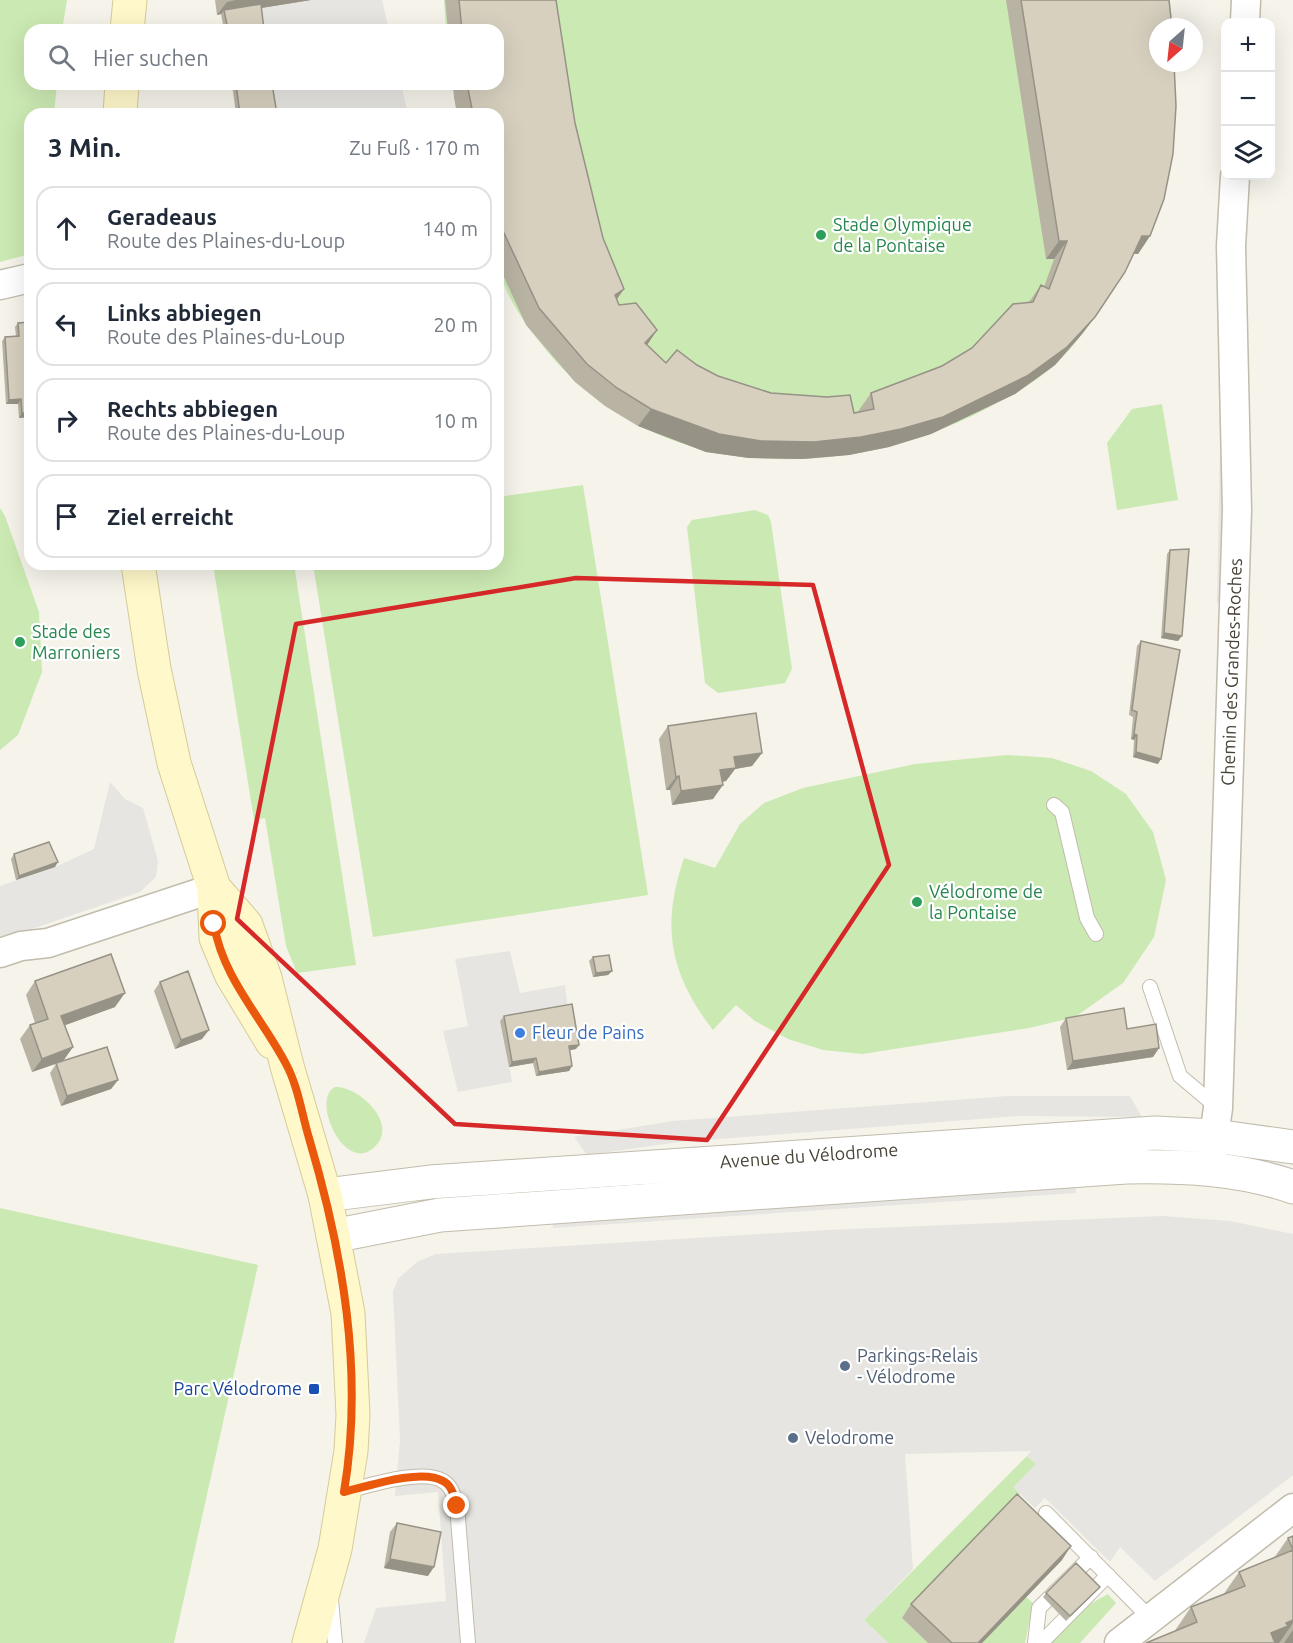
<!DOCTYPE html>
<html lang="de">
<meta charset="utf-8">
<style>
body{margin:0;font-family:Ubuntu,sans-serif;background:#f6f6f7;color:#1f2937}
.controls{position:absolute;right:18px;top:18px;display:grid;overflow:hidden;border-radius:12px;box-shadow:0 6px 24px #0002}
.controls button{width:54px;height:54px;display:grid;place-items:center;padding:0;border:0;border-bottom:2px solid #e0e1e3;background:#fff;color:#1f2937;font:30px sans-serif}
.compass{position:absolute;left:1149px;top:18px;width:54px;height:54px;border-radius:50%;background:#fff;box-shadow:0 6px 24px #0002;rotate:207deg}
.stop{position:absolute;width:18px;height:18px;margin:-14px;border:4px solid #ea580c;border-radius:50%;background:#fff}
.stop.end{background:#ea580c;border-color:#fff;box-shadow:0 2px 6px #0008}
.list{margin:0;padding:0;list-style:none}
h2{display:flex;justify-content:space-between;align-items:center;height:78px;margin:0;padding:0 24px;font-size:26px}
h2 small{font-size:20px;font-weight:400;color:#747a83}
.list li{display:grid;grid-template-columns:39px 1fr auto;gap:18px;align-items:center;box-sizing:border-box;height:84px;margin:0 12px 12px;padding:0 12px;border:2px solid #e0e1e3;border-radius:18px}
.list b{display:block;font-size:22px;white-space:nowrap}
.list p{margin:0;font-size:20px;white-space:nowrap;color:#747a83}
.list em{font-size:20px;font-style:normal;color:#747a83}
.icon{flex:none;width:33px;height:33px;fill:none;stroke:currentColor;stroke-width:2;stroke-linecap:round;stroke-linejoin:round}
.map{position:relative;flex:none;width:1293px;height:1643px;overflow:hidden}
.search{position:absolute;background:#fff;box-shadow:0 6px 24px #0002;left:24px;top:24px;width:480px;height:66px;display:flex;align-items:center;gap:15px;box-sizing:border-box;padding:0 21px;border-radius:18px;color:#747a83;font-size:22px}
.panel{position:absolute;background:#fff;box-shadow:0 6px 24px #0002;left:24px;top:108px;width:480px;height:462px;border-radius:18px}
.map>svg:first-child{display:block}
.green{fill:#cbe9b2}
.parking{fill:#e7e5e1}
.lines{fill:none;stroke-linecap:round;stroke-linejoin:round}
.service-casing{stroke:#c1bcac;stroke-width:16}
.minor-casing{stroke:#c1bcac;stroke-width:31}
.tertiary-casing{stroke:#c1bcac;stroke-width:35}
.secondary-casing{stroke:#d5cb9a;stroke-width:35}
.service{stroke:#fff;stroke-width:14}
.minor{stroke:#fff;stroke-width:28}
.tertiary{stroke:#fff;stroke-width:33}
.secondary{stroke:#fff8ca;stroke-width:33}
.wall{fill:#b9b3a4}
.shaded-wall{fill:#969286}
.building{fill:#d7d0bf;stroke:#969286;stroke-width:1.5}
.route{stroke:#ea580c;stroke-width:8}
.marked{fill:none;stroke:#d62828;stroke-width:4.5;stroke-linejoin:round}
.leisure-dot{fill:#2e9e5b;stroke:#fff;stroke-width:2}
.shop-dot{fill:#3f7fe0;stroke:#fff;stroke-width:2}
.service-dot{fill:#5c6f8a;stroke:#fff;stroke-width:2}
.transit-dot{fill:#1a4fb4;stroke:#fff;stroke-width:2}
.labels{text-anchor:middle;stroke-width:4.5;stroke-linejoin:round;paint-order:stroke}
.leisure-label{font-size:18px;fill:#27864d;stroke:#fff;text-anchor:start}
.street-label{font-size:18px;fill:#494438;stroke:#fff}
.shop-label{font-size:18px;fill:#366cbe;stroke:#fff;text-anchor:start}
.service-label{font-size:18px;fill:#4e5e75;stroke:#fff;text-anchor:start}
.transit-label{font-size:18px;fill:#164399;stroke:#fff;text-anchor:end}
</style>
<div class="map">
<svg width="1293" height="1643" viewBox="0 0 1293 1643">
<rect width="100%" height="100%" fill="#f5f3ea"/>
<path class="green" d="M 0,0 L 67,0 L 62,30 L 30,30 L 30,84 L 57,84 L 54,114 L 30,114 L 30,254 L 0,262 Z
M 444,0 L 1154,0 L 1158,63 L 1138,254 L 1129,254 C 1110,294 1088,333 1056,364 C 1035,383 1009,397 984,410 C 851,479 673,484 564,370 C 540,345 505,301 498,266 C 495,253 498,237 498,224 C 498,187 498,151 498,114 L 457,114 L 452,84 L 498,84 L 498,30 L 446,30 Z
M 1162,404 L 1178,500 L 1117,510 L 1107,443 L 1132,409 Z
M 583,485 L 648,895 L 373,937 L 313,564 L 498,564 L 498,497 Z
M 0,508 L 5,516 L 39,612 L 42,672 L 18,735 L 0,750 Z
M 755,510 L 768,515 L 771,522 L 792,669 L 785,683 L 718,693 L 705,683 L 687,527 L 692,520 Z
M 213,564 L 294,564 L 356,965 L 297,973 L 286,946 L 265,818 L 254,820 Z
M 1007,755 L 1052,758 L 1091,771 L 1126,794 L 1153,832 L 1166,880 L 1154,937 L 1123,983 L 1075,1017 L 1029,1028 L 862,1054 L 823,1050 L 788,1039 L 755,1021 L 736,1005 L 713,1030 C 669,973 661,926 684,858 L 715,868 L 740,824 L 764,803 L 803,788 L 915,764 Z
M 335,1087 C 355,1085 396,1119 378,1143 C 348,1182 309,1100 335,1087 Z
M 0,1208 L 258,1265 L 174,1643 L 0,1643 Z
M 1027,1456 L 1036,1464 L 1014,1487 L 1020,1494 L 902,1618 L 928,1643 L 888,1643 L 864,1620 Z
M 1108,1594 L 1116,1603 L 1080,1643 L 1051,1643 L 1085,1607 Z
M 1026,1597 L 1033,1603 L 1025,1643 L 982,1643 Z"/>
<path class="parking" d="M 311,0 L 382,0 L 389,30 L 261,30 L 257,9 Z
M 269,84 L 401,84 L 408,114 L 273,114 Z
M 1221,392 L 1225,603 L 1217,603 Z
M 110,782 L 125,799 L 143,808 L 158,861 L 156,877 L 140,892 L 0,940 L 0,886 L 55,867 L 94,849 Z
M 510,951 L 520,993 L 565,985 L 568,1009 L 501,1021 L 512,1082 L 458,1092 L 443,1031 L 468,1026 L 455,959 Z
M 1008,1096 L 1130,1096 L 1142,1117 L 1018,1116 L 679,1142 L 587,1155 L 574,1137 L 673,1121 Z
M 1075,1182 L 1076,1193 L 553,1228 L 552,1217 Z
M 1162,1216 L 1230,1221 L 1293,1234 L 1293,1475 L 1155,1581 L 1120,1547 L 1110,1562 L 1045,1498 L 1035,1508 L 1020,1494 L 1014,1487 L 1036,1464 L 1027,1456 L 1031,1451 L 905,1454 L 913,1569 L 864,1620 L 888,1643 L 364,1643 L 376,1608 L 446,1601 L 438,1492 L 395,1496 L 400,1440 L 393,1291 L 398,1279 L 417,1262 L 436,1254 L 827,1230 Z"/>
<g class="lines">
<g class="service-casing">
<path id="service" d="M 1054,805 L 1062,812 L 1087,918 L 1096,934
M 1150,987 L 1180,1076 L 1218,1108
M 344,1492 C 368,1486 422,1468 443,1481 C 452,1486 454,1497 457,1506 L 468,1643
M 1046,1513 L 1150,1618
M 331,1600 L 335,1643
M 1035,1643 L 1039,1608 L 1091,1557
M 1041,1643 L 1108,1575"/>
</g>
<g class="minor-casing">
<path id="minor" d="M 1245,22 L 1246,0
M 0,285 L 30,278
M 0,953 L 21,946 L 48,943 L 214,888
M 1211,1158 L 1218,1108 L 1237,510 L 1231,246 L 1235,176
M 1119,1643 L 1293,1508"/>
</g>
<g class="tertiary-casing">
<path id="tertiary" d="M 325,1195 L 430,1182 L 1155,1133 L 1215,1136 L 1293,1147
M 333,1236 L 440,1215 L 1126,1167 C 1183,1166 1239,1168 1293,1187"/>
</g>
<g class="secondary-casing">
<path id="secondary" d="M 127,30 L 130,0
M 120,114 L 122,84
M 138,564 L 154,669 L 174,763 L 214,888 L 216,938 L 231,974 L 272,1042
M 214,888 L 246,925 L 265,978 L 287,1066 L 325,1195 L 348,1313 L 353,1415 L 351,1451 L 335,1549 L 309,1643"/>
</g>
<use href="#service" class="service"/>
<use href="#minor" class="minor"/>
<use href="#tertiary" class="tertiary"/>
<use href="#secondary" class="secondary"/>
</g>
<path class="wall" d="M 215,0 L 311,0 L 261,8 L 264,30 L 224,30 L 221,14 L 217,15 Z
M 445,0 L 556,0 L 575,123 L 603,238 L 624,289 L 617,299 L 619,305 L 657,330 L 647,345 L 666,363 L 697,365 L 718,376 L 771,393 L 854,413 L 859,412 L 859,410 L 871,393 L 942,366 L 972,348 L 1029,302 L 1041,285 L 1044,287 L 1054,259 L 1046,259 L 1006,0 L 1169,0 L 1150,236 L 1138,254 L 1133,254 L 1095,317 L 1082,334 L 1055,365 L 1015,394 L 931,434 L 889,447 L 849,455 L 802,459 L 749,458 L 706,452 L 638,426 L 605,406 L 575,382 L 526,325 L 498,264 L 498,114 L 457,114 L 454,97 L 453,84 L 498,84 L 498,30 L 448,30 Z
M 232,84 L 272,84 L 277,114 L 236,114 Z
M 18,323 L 30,417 L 19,418 L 18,404 L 6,404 L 2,341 L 5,337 L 16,336 L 15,327 Z
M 1170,550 L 1178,641 L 1161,638 L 1167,554 Z
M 1141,641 L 1158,764 L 1133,757 L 1134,740 L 1131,739 L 1133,717 L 1129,715 L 1137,646 Z
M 668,726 L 762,753 L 752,766 L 735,769 L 726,781 L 722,782 L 713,799 L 672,805 L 670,790 L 666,790 L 659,739 Z
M 14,854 L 55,867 L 16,880 L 11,859 Z
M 593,957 L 612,971 L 608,975 L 593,977 L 589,961 Z
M 35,981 L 115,1007 L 65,1025 L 73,1047 L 63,1061 L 118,1080 L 111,1089 L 61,1106 L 50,1073 L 56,1064 L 32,1072 L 20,1039 L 30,1025 L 35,1023 L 26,995 Z
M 160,982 L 202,1039 L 175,1049 L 154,991 Z
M 504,1016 L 576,1049 L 569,1050 L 572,1066 L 569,1071 L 536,1076 L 533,1063 L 509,1067 L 500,1021 Z
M 1066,1018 L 1127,1029 L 1159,1048 L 1153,1057 L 1067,1070 L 1060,1027 Z
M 397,1523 L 428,1576 L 384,1568 L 390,1532 Z
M 1293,1536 L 1293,1643 L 1146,1643 L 1174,1632 L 1191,1607 L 1223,1595 L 1239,1572 L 1274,1558 L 1288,1538 Z
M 1062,1560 L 982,1643 L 928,1643 L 902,1618 L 911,1604 Z
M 1096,1591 L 1066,1621 L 1043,1597 L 1046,1593 Z"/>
<path class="shaded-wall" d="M 236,0 L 311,0 L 225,14 L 224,10 L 221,14 L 217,15 L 227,2 Z
M 1142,236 L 1150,236 L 1138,254 L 1129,253 Z
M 1059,241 L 1067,241 L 1054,259 L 1046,259 Z
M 624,289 L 611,307 L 615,295 Z
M 1095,317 L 1082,334 L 1055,365 L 1015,394 L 931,434 L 889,447 L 849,455 L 802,459 L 749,458 L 706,452 L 638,426 L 651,409 L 943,417 Z
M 657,330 L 645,348 L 645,343 Z
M 21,399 L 18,404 L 6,404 L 9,400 Z
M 22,413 L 30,413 L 30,417 L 19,418 Z
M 1164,633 L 1182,636 L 1178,641 L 1161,638 Z
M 1134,734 L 1137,735 L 1134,740 L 1131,739 Z
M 1136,752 L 1161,759 L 1158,764 L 1133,757 Z
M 762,753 L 752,766 L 735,769 L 726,781 L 711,784 L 720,770 L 734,757 Z
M 679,776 L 670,790 L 666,790 L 676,777 Z
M 723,785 L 713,799 L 672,805 L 681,791 Z
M 58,862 L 55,867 L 16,880 L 19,876 Z
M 612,971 L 608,975 L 593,977 L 596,973 Z
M 125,993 L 115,1007 L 52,1030 L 61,1016 Z
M 209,1030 L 202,1039 L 175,1049 L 181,1040 Z
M 579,1045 L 576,1049 L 566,1051 L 569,1046 Z
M 73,1047 L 63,1061 L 32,1072 L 42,1059 Z
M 1159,1048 L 1153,1057 L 1067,1070 L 1073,1061 Z
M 536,1058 L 533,1063 L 509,1067 L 512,1062 Z
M 572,1066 L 569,1071 L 536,1076 L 539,1072 Z
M 118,1080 L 111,1089 L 61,1106 L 67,1096 Z
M 1071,1546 L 1062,1560 L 982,1643 L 978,1643 Z
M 390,1559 L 434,1567 L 428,1576 L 384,1568 Z
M 1293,1620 L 1293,1623 L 1279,1643 L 1264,1643 L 1271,1633 L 1286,1623 Z
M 1293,1630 L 1293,1643 L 1284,1643 Z"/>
<path class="building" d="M 459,0 L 556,0 L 575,123 L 603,238 L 624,289 L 615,295 L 619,305 L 636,303 L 657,330 L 645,343 L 666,363 L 677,350 L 697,365 L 718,376 L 771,393 L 827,397 L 850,395 L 854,413 L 874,409 L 871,393 L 942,366 L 972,348 L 1013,304 L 1033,302 L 1041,285 L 1049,289 L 1067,241 L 1059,241 L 1021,0 L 1169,0 L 1172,27 L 1158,27 L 1158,63 L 1174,63 L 1176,106 L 1173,154 L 1164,199 L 1150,236 L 1142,236 L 1125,272 L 1095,317 L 1067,347 L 1027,376 L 943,417 L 901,429 L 861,437 L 814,442 L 761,441 L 719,434 L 651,409 L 617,388 L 587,364 L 539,308 L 503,231 L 498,215 L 498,114 L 473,114 L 467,84 L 498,84 L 498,30 L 462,30 Z
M 261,4 L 264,30 L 228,30 L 224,10 Z
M 236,84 L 272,84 L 277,114 L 240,114 Z
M 30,322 L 30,413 L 22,413 L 21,399 L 9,400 L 5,337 L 19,336 L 18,323 Z
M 1189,549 L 1182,636 L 1164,633 L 1170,550 Z
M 1141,641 L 1180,650 L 1161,759 L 1136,752 L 1137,735 L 1134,734 L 1137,712 L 1132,710 Z
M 756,713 L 762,753 L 734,757 L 736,768 L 720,770 L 723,785 L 681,791 L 679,776 L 676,777 L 668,726 Z
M 49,842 L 58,862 L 19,876 L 14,854 Z
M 111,954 L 125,993 L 61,1016 L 73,1047 L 42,1059 L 30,1025 L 48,1019 L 35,981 Z
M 609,955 L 612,971 L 596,973 L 593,957 Z
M 188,971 L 209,1030 L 181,1040 L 160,982 Z
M 572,1004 L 579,1045 L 569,1046 L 572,1066 L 539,1072 L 536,1058 L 512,1062 L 504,1016 Z
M 1124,1008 L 1127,1029 L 1156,1024 L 1159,1048 L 1073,1061 L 1066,1018 Z
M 107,1047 L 118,1080 L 67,1096 L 56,1063 Z
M 1017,1494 L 1071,1546 L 978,1643 L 952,1643 L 911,1604 Z
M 397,1523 L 441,1532 L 434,1567 L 390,1559 Z
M 1293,1536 L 1293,1550 L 1288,1538 Z
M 1293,1550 L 1293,1620 L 1286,1623 L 1288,1626 L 1271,1633 L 1275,1643 L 1146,1643 L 1197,1622 L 1191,1607 L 1245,1586 L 1239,1572 Z
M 1076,1563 L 1100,1587 L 1070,1616 L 1046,1593 Z"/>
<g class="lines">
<path class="route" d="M 214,924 C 222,977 262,1018 286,1064 C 298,1086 302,1115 309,1138 C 343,1253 364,1373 344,1492 C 368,1486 422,1468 443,1481 C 452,1485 454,1497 457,1506"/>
</g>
<path class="marked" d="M 576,578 L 813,585 L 889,865 L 707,1140 L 455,1124 L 237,919 L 296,624 Z"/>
<g class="leisure-dot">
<circle cx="821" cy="235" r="6"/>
<circle cx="20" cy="642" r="6"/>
<circle cx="917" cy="902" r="6"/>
</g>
<circle class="shop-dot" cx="520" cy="1033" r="6"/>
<g class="service-dot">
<circle cx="845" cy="1366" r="6"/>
<circle cx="793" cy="1438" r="6"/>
</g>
<rect class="transit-dot" x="308" y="1383" width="12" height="12" rx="3"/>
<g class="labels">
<g class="leisure-label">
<text x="833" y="231">Stade Olympique<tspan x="833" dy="21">de la Pontaise</tspan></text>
<text x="32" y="638">Stade des<tspan x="32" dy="21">Marroniers</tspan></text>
<text x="929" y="898">Vélodrome de<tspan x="929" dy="21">la Pontaise</tspan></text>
</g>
<g class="street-label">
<text transform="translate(1232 672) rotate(-88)" y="6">Chemin des Grandes-Roches</text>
<text transform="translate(809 1156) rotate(-4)" y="6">Avenue du Vélodrome</text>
</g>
<g class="shop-label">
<text x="532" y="1039">Fleur de Pains</text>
</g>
<g class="service-label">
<text x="857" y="1362">Parkings-Relais<tspan x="857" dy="21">- Vélodrome</tspan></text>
<text x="805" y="1444">Velodrome</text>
</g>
<g class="transit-label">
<text x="302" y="1395">Parc Vélodrome</text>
</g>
</g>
</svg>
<div class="controls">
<button>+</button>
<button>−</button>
<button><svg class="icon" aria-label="layers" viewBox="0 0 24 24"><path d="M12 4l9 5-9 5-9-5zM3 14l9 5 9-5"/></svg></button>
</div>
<svg class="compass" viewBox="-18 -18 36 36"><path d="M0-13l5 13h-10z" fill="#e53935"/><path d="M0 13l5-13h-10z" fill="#747a83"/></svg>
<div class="stop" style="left:214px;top:924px"></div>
<div class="stop end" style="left:457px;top:1506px"></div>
<div class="search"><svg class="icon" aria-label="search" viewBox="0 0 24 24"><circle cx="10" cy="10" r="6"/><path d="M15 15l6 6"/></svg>Hier suchen</div>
<section class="panel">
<h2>3 Min.<small>Zu Fuß · 170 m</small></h2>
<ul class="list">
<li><svg class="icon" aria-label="ahead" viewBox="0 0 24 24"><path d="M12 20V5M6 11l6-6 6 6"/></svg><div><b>Geradeaus</b><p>Route des Plaines-du-Loup</p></div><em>140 m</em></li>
<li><svg class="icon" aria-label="left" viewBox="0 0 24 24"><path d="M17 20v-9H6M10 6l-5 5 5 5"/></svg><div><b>Links abbiegen</b><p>Route des Plaines-du-Loup</p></div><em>20 m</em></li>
<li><svg class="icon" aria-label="right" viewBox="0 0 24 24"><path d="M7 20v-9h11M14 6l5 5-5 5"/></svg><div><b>Rechts abbiegen</b><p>Route des Plaines-du-Loup</p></div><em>10 m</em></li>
<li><svg class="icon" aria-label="arrive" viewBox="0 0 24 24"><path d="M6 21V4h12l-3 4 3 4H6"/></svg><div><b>Ziel erreicht</b></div></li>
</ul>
</section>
</div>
